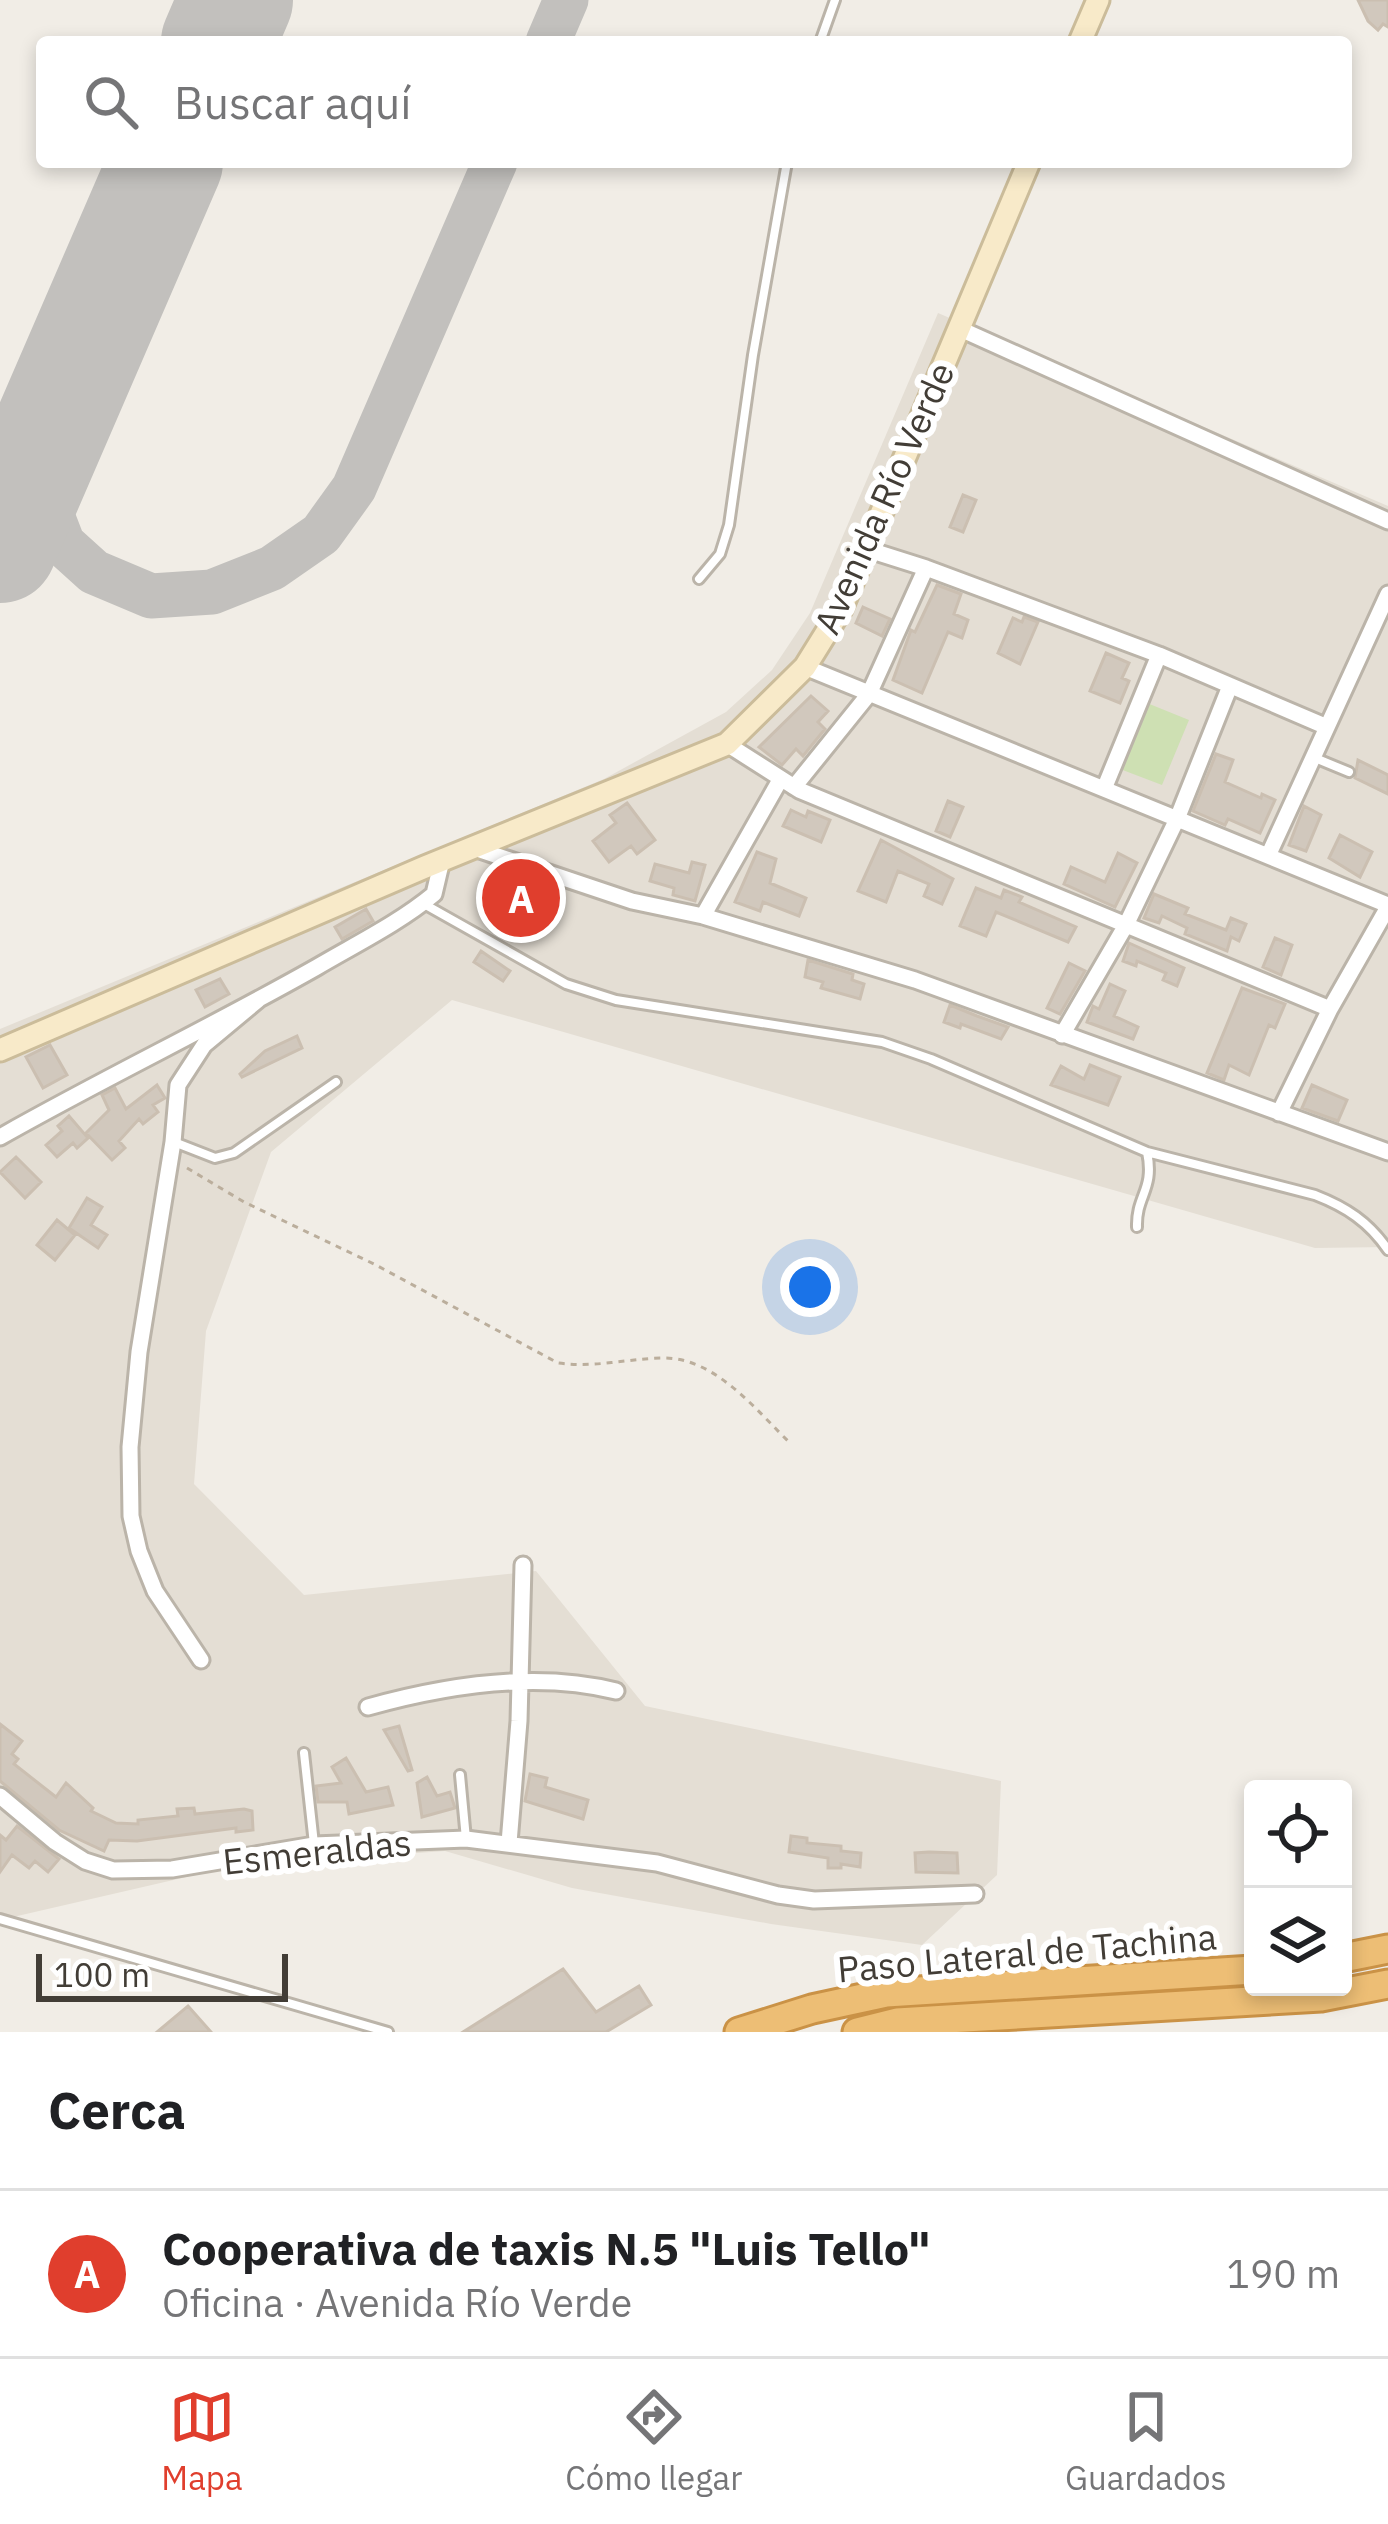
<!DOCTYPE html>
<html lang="es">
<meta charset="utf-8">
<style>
body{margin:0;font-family:"IBM Plex Sans",sans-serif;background:#f6f6f6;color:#202124}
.controls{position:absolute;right:36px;bottom:36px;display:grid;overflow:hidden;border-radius:12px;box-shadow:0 6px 18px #0003}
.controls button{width:108px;height:108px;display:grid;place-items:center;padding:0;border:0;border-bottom:3px solid #e0e0e0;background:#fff;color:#202124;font:60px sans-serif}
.scale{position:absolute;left:36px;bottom:30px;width:252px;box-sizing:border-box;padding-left:12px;border:6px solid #423d36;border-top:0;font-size:33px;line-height:42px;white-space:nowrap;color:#423d36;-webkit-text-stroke:9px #fff;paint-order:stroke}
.you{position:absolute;left:810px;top:1287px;width:42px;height:42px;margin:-30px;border:9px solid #fff;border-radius:50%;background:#1a73e8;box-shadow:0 0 0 18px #1a73e833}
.badge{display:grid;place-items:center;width:78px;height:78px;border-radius:50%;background:#e03e2d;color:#fff;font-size:39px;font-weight:700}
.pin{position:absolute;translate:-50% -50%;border:6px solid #fff;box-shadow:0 3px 12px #0006}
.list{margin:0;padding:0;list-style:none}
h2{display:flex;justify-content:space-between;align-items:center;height:156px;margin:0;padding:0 48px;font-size:51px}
h2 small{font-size:39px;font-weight:400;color:#757577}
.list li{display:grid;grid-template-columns:78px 1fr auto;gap:36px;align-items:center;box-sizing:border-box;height:168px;padding:0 48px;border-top:3px solid #e0e0e0}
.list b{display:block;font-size:45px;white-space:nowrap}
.list p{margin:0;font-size:39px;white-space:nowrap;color:#757577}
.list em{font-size:39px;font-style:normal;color:#757577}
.icon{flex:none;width:66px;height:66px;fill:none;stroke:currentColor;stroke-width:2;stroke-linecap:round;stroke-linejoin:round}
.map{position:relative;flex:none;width:1388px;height:2032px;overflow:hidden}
.search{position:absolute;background:#fff;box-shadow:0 6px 18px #0003;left:36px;right:36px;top:36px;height:132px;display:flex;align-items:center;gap:30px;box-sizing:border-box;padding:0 42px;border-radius:12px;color:#757577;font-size:45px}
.sheet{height:324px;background:#fff}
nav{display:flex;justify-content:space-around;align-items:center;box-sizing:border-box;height:168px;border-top:3px solid #e0e0e0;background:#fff;font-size:33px;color:#757577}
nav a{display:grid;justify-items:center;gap:6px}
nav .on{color:#e03e2d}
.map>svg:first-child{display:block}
.residential{fill:#e4ded4}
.green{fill:#cee0b3}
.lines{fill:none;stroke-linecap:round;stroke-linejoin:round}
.taxiway{stroke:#c2c0bd;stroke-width:45}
.runway{stroke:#c2c0bd;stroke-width:114}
.building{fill:#d1c8bd;stroke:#cbbfb1;stroke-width:3}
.lane-casing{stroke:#bbb4a9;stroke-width:14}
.street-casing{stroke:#bbb4a9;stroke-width:21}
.secondary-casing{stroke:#cbbc9a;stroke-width:27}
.highway-casing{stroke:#ca9246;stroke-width:33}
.path{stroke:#bbae9c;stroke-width:3;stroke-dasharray:6 6;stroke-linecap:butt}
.lane{stroke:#fff;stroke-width:8}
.street{stroke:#fff;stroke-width:15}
.secondary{stroke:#f8eac9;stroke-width:21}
.highway{stroke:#edbe75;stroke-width:27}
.labels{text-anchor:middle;stroke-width:12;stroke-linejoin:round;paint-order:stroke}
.street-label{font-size:36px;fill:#423d36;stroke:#fff}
</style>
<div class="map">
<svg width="1388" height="2032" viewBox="0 0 1388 2032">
<rect width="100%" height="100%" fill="#f1ede6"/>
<path class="residential" d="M 938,313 L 1388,506 L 1388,1247 L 1315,1248 L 452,1000 L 271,1152 L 206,1331 L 194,1484 L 304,1595 L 536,1571 L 645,1706 L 1001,1781 L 997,1875 L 922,1945 L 771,1924 L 572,1888 L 445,1851 L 234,1866 L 0,1920 L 0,1029 L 604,779 L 726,712 L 772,670 L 810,613 Z"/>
<path class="green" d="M 1147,703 L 1189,720 L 1162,785 L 1120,769 Z"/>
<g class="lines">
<path class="taxiway" d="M 548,42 L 566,0
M 45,442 L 46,500 L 63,544 L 94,572 L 151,596 L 212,592 L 272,568 L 321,534 L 354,488 L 495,162"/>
<path class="runway" d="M 218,42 L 236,0
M 0,546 L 166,162"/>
</g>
<path class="building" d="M 1358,0 L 1388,0 L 1388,27 L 1383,24 L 1378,30 L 1368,21 Z
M 963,495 L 976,500 L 963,532 L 950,527 Z
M 937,585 L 961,594 L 954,614 L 968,620 L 962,638 L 948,632 L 922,693 L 893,680 L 911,630 L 915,632 Z
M 863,607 L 890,619 L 882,636 L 856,623 Z
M 1024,617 L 1038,622 L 1020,664 L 998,653 L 1013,618 L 1022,622 Z
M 1106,653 L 1129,663 L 1122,678 L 1129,681 L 1120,703 L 1090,691 Z
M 811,696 L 828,711 L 818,722 L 825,729 L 803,756 L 796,749 L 782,765 L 759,747 Z
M 1216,754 L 1233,760 L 1225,782 L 1261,798 L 1262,794 L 1275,800 L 1260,833 L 1228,819 L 1225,825 L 1193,811 Z
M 1358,760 L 1388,775 L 1388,794 L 1355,778 Z
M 948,801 L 963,807 L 950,837 L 936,831 Z
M 627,803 L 655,840 L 637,854 L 631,846 L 609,862 L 593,841 L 616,823 L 610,815 Z
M 1304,806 L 1321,815 L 1306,851 L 1289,845 Z
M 791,810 L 806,817 L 808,811 L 830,820 L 821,842 L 783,826 Z
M 1340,835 L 1372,852 L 1360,877 L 1329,858 Z
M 881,840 L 953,879 L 942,904 L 924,896 L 929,884 L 898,871 L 886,902 L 858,891 Z
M 757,852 L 776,859 L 770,883 L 806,898 L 799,916 L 763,902 L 760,911 L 735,902 Z
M 1118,853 L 1137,863 L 1115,907 L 1064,884 L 1071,867 L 1105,882 Z
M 692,862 L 705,865 L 695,901 L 673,895 L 674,888 L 650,881 L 655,864 L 689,873 Z
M 502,883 L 537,898 L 525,929 L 489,914 Z
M 976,888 L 1001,898 L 1004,890 L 1022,897 L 1019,902 L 1076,927 L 1068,942 L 996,912 L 986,936 L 960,926 Z
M 1154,894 L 1188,908 L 1185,914 L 1226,930 L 1231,918 L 1246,924 L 1239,941 L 1231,937 L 1227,951 L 1185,934 L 1187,928 L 1162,916 L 1159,923 L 1144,918 Z
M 366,909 L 373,921 L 342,939 L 335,927 Z
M 1275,938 L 1292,945 L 1281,975 L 1263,967 Z
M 1129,943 L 1184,968 L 1177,986 L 1163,980 L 1166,973 L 1137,961 L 1136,966 L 1123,961 Z
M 481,951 L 510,971 L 503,981 L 474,962 Z
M 808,960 L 853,974 L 852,980 L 864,984 L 860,999 L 821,988 L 823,982 L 805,977 Z
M 1069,963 L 1085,971 L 1060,1014 L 1047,1008 Z
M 220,979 L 229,994 L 205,1007 L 196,990 Z
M 1110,984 L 1125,991 L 1114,1016 L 1138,1027 L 1133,1039 L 1087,1022 L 1093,1006 L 1099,1009 Z
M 1242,988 L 1285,1004 L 1275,1028 L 1269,1025 L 1249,1075 L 1229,1065 L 1224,1080 L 1207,1073 Z
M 950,1005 L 977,1016 L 1008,1027 L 1001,1039 L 961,1024 L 960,1028 L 944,1022 Z
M 297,1036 L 302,1048 L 242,1077 L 240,1074 L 265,1051 Z
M 50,1045 L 67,1075 L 43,1088 L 26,1057 Z
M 1090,1065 L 1120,1077 L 1108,1105 L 1051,1085 L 1061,1066 L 1084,1079 Z
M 157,1085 L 165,1098 L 153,1105 L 158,1112 L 143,1124 L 139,1119 L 119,1141 L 125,1148 L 112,1160 L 86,1133 L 109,1110 L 102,1095 L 115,1088 L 126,1109 Z
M 1312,1085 L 1347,1100 L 1338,1121 L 1302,1108 Z
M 69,1116 L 88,1138 L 77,1148 L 73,1143 L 57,1157 L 46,1145 L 62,1131 L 58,1126 Z
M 16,1157 L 41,1182 L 25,1198 L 0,1172 Z
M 87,1198 L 102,1207 L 91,1225 L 107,1235 L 98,1248 L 69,1228 Z
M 57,1220 L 75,1235 L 55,1260 L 37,1245 Z
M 0,1724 L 22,1741 L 12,1754 L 18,1759 L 14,1764 L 56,1797 L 66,1783 L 93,1808 L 91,1811 L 116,1823 L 138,1824 L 138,1820 L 178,1816 L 177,1809 L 194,1808 L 195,1814 L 244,1809 L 252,1811 L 253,1830 L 236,1832 L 236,1828 L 137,1841 L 109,1840 L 104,1851 L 59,1830 L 0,1781 Z
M 399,1726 L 412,1770 L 408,1771 L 384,1730 Z
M 346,1758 L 366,1792 L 388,1787 L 393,1805 L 349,1814 L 347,1802 L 318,1802 L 316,1786 L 341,1783 L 332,1767 Z
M 530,1774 L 547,1778 L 545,1787 L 588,1800 L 583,1819 L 525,1801 Z
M 427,1777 L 437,1796 L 450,1792 L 455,1808 L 422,1817 L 417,1783 Z
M 17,1826 L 59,1859 L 48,1872 L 35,1861 L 29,1868 L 12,1855 L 0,1872 L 0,1835 L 6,1840 Z
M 791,1836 L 807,1838 L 807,1843 L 841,1846 L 841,1851 L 861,1853 L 860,1867 L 841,1864 L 841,1868 L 828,1868 L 828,1858 L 789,1852 Z
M 929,1852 L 957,1853 L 958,1873 L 916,1872 L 915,1853 Z
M 563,1969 L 596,2012 L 639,1986 L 651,2005 L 606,2032 L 463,2032 Z
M 188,2006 L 211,2032 L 157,2032 Z"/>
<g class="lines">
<g class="lane-casing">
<path id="lane" d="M 820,42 L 835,0
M 699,579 L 720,554 L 729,525 L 753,355 L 787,162
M 1315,758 L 1349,772
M 424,904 L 566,984 L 616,1000 L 882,1042 L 931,1059 L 1147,1152 L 1315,1195 C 1346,1207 1369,1222 1388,1250
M 174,1142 L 215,1158 L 234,1153 L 336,1082
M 1137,1227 C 1136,1195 1155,1190 1147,1152
M 304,1753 L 314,1844
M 460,1775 L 466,1839
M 0,1919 L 388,2032"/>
</g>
<g class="street-casing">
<path id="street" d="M 958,328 L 1388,521
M 866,549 L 926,568
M 805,667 L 1388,905
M 727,744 L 799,790 L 1330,1009
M 794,787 L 869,694 L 926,568 L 1159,655 L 1327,727
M 1104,789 L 1159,655
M 474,848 L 632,901 L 703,916 L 915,980 L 1388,1152
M 1268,856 L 1388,594
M 703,916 L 780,780
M 1062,1035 L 1126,925 L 1177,819 L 1230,686
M 1279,1113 L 1330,1009 L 1388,907
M 0,1137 C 104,1078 213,1026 317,967 C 356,944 399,923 434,894 L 442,860
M 201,1660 L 155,1591 L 139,1551 L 131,1516 L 130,1447 L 139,1352 L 173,1142 L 178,1085 L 204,1045 L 258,1000
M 368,1707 C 447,1685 537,1671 616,1691
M 0,1796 L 55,1842 L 85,1861 L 113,1870 L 172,1869 L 314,1845 L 466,1839 L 657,1863 L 778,1895 L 814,1900 L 975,1894
M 509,1843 L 519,1721 L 523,1565"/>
</g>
<g class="secondary-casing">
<path id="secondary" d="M 1080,42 L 1098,0
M 0,1050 L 425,867 L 727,744 L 805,667 L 841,609 L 1029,162"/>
</g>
<g class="highway-casing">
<path id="highway" d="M 1343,1958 L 1388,1949
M 739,2032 L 812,2009 L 886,1993 L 1253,1970
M 857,2032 L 897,2022 L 1321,1997 L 1388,1984"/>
</g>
<path class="path" d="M 187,1168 L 244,1202 L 374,1264 L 558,1363 C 595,1368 625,1359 661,1358 C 714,1356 755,1409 790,1443"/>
<use href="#lane" class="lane"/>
<use href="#street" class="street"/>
<use href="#secondary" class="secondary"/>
<use href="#highway" class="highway"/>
</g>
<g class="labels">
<g class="street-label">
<text transform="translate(884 498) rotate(-66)" y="13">Avenida Río Verde</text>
<text transform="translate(317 1852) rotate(-6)" y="13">Esmeraldas</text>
<text transform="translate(1027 1953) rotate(-5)" y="13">Paso Lateral de Tachina</text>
</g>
</g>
</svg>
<div class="controls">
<button><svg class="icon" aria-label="locate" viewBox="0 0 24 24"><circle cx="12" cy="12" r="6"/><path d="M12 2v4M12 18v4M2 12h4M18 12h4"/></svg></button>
<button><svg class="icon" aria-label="layers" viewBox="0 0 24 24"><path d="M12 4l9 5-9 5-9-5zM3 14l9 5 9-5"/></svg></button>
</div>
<div class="scale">100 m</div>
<div class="you"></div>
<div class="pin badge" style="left:521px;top:898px">A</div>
<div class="search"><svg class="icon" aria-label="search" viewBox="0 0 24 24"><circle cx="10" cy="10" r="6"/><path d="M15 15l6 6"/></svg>Buscar aquí</div>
</div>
<section class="sheet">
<h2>Cerca<small></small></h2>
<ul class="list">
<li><span class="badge">A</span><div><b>Cooperativa de taxis N.5 &quot;Luis Tello&quot;</b><p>Oficina · Avenida Río Verde</p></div><em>190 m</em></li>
</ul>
</section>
<nav>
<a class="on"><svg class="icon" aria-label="map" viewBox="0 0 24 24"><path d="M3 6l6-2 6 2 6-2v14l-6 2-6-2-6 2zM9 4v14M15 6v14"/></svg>Mapa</a>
<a><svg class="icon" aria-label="directions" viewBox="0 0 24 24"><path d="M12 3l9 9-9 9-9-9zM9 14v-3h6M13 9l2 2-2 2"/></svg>Cómo llegar</a>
<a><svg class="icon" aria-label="saved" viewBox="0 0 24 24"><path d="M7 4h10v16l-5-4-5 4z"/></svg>Guardados</a>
</nav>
